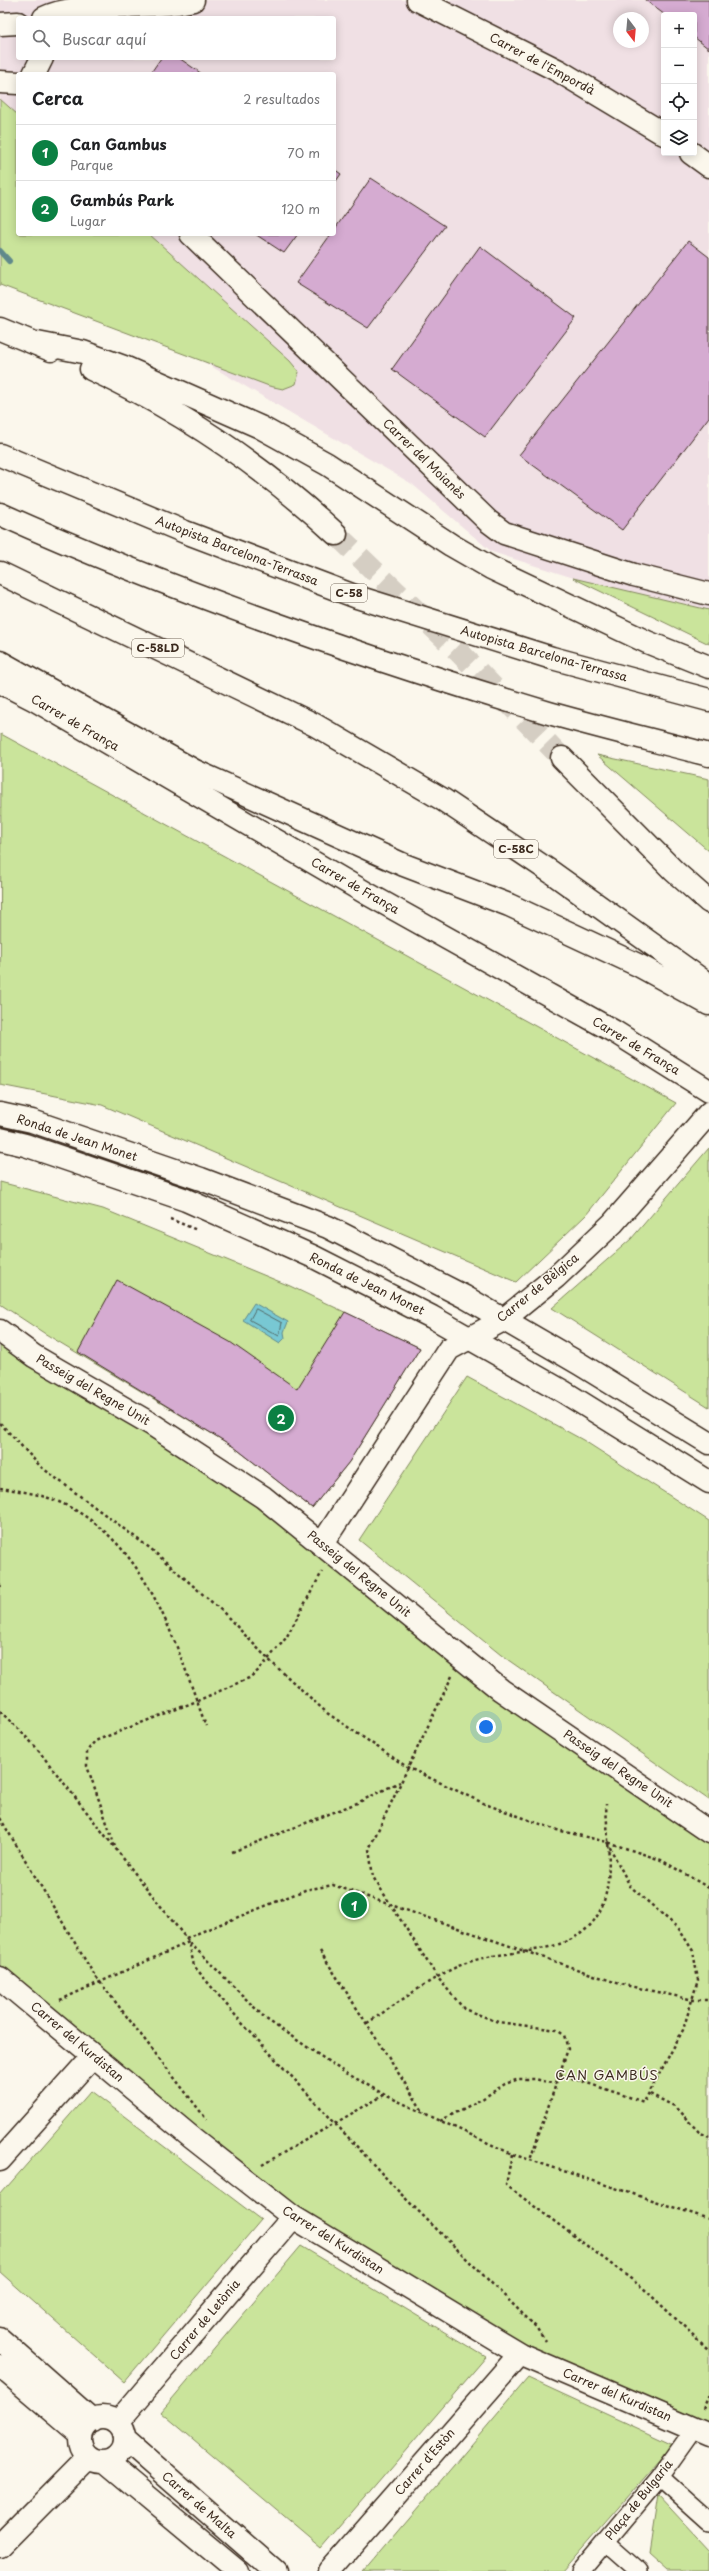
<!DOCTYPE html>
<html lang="es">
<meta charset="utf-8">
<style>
body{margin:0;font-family:"Playpen Sans",sans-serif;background:#f6f6f6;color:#202124}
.controls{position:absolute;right:12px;top:12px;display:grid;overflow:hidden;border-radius:4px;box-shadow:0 2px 10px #0003}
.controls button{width:36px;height:36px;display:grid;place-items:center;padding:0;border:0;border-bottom:1px solid #e0e0e0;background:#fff;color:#202124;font:20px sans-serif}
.compass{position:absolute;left:613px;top:12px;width:36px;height:36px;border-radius:50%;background:#fff;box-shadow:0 2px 10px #0003;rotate:164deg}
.you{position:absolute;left:486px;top:1727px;width:14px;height:14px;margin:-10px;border:3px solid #fff;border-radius:50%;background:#1a73e8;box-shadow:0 0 0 6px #1a73e833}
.badge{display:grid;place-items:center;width:26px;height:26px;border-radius:50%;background:#0b8043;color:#fff;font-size:13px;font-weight:700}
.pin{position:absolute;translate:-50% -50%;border:2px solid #fff;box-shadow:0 1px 4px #0006}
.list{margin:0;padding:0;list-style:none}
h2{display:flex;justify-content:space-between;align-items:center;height:52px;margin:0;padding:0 16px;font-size:17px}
h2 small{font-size:13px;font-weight:400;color:#757577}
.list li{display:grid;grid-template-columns:26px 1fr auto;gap:12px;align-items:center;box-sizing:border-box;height:56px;padding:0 16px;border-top:1px solid #e0e0e0}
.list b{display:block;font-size:15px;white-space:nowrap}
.list p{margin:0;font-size:13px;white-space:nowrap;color:#757577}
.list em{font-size:13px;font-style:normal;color:#757577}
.icon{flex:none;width:22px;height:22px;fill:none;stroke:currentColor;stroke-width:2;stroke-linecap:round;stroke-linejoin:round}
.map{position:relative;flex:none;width:709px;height:2571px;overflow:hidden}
.search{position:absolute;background:#fff;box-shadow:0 2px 10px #0003;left:16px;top:16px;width:320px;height:44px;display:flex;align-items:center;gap:10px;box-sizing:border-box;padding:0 14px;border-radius:4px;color:#757577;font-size:15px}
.panel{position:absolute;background:#fff;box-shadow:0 2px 10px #0003;left:16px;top:72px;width:320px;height:164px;border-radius:4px}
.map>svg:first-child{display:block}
.built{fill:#f0e0e4;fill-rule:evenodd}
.green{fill:#cae49b;stroke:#82875c}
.water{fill:#78c8d3;stroke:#60898b}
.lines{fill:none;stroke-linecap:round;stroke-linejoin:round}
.shore{stroke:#536966;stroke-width:1}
.stream{stroke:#60898b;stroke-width:6}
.building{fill:#d5abd1;stroke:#3b2a1e}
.motorway-tunnel{stroke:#d5cec3;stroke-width:22;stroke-dasharray:22 11;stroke-linecap:butt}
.pedestrian-casing{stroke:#3b2a1e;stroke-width:20}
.minor-casing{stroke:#3b2a1e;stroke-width:25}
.tertiary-casing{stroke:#3b2a1e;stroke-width:25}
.motorway-casing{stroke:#3b2a1e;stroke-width:25}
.path{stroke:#3b2a1e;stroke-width:2.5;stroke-dasharray:3 3;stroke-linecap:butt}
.pedestrian{stroke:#fbf7ec;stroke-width:17}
.minor{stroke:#fbf7ec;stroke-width:22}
.tertiary{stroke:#fbf7ec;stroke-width:22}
.motorway{stroke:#fbf7ec;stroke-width:22}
.labels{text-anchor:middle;stroke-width:3;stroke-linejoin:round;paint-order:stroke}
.shield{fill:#fbf7ec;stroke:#75685c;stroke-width:1}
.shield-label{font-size:11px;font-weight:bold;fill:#3b2a1e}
.street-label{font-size:12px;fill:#3b2a1e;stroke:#fbf7ec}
.neighbourhood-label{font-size:13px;letter-spacing:1px;fill:#3b2a1e;stroke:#fbf7ec}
</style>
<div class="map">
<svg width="709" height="2571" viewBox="0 0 709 2571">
<rect width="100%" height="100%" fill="#fbf7ec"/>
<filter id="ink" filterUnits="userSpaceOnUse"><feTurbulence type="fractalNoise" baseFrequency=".025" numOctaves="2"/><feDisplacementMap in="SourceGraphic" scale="8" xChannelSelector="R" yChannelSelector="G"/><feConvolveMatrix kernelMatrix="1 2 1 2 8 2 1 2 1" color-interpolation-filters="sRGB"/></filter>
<g filter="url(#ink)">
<path class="built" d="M 0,0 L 709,0 L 709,618 L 649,602 L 492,552 L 412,484 L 156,334 L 80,234 L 334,234 L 334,74 L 18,74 L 18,154 L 0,132 ZM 664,15 L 694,15 L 694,153 L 664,153 ZM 18,18 L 334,18 L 334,58 L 18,58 ZM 619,18 L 643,18 L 643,42 L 619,42 Z"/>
<path class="green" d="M 0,99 L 18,115 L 18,234 L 149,234 L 290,361 L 299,372 L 296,384 L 283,389 L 269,386 L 0,285 Z
M 573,578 L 709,610 L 709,644 Z
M 1,734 L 676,1103 L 586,1215 L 516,1282 L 102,1105 L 0,1085 Z
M 597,755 L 709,779 L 709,851 Z
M 709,1148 L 709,1407 L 552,1308 L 631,1239 Z
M 0,1182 L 103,1209 L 290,1286 L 420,1348 L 349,1462 L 312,1508 L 234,1447 L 44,1333 L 0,1304 Z
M 0,1331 L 322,1544 L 709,1832 L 709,2435 L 520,2354 L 293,2217 L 0,1978 Z
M 467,1377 L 583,1440 L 709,1521 L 709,1800 L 501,1655 L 359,1540 Z
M 91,2091 L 261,2220 L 124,2382 L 0,2272 L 0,2195 Z
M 301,2246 L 486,2357 L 322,2548 L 161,2412 Z
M 528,2378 L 673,2445 L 563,2571 L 364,2571 Z
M 658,2495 L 709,2550 L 709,2571 L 668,2571 L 649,2554 Z"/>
<path class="water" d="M 254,1303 L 288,1322 L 284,1332 L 285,1338 L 280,1343 L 243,1320 Z"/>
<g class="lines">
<path class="shore" d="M 256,1309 L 282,1323 L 279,1336 L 250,1320 Z"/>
<path class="stream" d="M 0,251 L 9,261"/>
</g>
<path class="building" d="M 645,0 L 709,0 L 709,49 L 694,37 L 694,15 L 665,15 Z
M 161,58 L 179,58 L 202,74 L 150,74 Z
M 334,169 L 341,174 L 334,184 Z
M 371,178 L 445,226 L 368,328 L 296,283 L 331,234 L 334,234 L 334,230 Z
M 255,234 L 298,234 L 284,253 Z
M 688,241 L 709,257 L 709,417 L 622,530 L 519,455 Z
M 480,246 L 576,318 L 485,437 L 392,369 Z
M 117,1280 L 230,1342 L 297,1389 L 345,1312 L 420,1348 L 349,1462 L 312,1508 L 234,1447 L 78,1352 Z"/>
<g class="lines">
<path class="motorway-tunnel" d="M 336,534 L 459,652 L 562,758"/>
<g class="pedestrian-casing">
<path id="pedestrian" d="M 660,2477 L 709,2521
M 606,2542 L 639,2571
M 581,2571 L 660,2477 L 695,2428"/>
</g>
<g class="minor-casing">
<path id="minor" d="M 418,0 L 559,71 L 664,134
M 44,18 C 81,0 149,11 193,0
M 0,24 L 18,23
M 34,74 L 42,58
M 0,82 L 18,83
M 691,153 L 709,166
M 191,234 L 488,521 L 504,533 L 634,575 L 709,594
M 0,682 L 35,700 L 366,893 L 615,1032 L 709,1091
M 0,1331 L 34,1356 L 153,1425 L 263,1497 L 501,1690 L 709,1832
M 322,1544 L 449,1349 L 503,1320 L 556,1277 L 613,1223 L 709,1113
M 0,1978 L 191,2137 L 293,2217 L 520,2354 L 709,2435
M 0,2160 L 93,2056
M 0,2339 L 92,2420
M 0,2366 L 80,2434
M80 2439a22 22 0 1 1 44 0a22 22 0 1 1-44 0Z
M 117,2423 L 293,2217
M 124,2439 L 275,2571
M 105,2461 L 237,2571
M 0,2546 L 88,2457
M 330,2571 L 520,2354"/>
</g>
<g class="tertiary-casing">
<path id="tertiary" d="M 0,1114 L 32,1121 L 201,1179 L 328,1227 L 465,1297 L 580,1364 L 709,1443
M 0,1139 L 25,1145 L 186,1200 L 314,1257 L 432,1317 L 564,1392 L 709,1482"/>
</g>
<g class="motorway-casing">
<path id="motorway" d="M 0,329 L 51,350
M 37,343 L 83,352 L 124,367 L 260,427 L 327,464 L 451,545 L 491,568 L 647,642 L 709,667
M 91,369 C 180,410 264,467 336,534
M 0,455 L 185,532 L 357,597 L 552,658 L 709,700
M 0,514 C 177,593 362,657 549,713 C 602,728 656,741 709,755
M 0,573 L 315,725 L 442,799 L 551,872 L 709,985
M 0,662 L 195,771 L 404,865 L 509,905 L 640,966 L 709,1004
M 562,758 L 674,871 L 709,902"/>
</g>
<path class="path" d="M 170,1219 L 197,1230
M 0,1423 L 41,1467 L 151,1549 L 222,1611 L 268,1659 L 327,1713 L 407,1767 L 485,1804 L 557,1830 L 607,1842 L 661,1860 L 709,1888
M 0,1488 C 20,1491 41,1494 59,1502 C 148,1541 175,1643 206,1726
M 0,1585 L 1,1587
M 452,1676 L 369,1849 L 373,1877 L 438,1978 L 464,2009 L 498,2022 L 557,2030 L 564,2035 L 568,2049 L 530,2160
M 0,1711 L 34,1745 L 189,1942 L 266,2019 L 341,2070 L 385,2095 L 512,2154 L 709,2219
M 0,1818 L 93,1973 L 207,2120
M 115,1846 L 87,1766 L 87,1751 L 95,1741 L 197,1701 L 249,1678 L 259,1670 L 286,1638 L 322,1572
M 232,1852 L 357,1803 L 400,1782
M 186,1938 L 305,1890 L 333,1885 L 620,1984 L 694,2000 L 709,2000
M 320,1951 L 424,2113
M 60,2000 L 189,1942 L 194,1966 L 241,2022 L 400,2193 L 536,2327 L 545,2341
M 367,2023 C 396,2005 434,1975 466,1963 C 493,1953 521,1954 549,1947 C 624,1929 608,1864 606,1804
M 560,2074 L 644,2102 L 683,2030 L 698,1980 L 693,1951 L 679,1929 L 630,1886 L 607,1842
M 650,2094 L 674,2106 L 699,2132 L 709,2137
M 440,2121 L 482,2099 L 505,2084 L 519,2079 L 535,2079 L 556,2084
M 512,2154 L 506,2185 L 643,2288 L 709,2350
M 262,2165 L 384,2095
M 703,2409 L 709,2395"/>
<use href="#pedestrian" class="pedestrian"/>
<use href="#minor" class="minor"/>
<use href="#tertiary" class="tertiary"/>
<use href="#motorway" class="motorway"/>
</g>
</g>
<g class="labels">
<g class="shield">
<rect x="331" y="584" width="36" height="18" rx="3"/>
<rect x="132" y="639" width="52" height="18" rx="3"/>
<rect x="494" y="840" width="44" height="18" rx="3"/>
</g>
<g class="shield-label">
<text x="349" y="597">C-58</text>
<text x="158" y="652">C-58LD</text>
<text x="516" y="853">C-58C</text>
</g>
<g class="street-label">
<text transform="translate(542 64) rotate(28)" y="4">Carrer de l'Empordà</text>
<text transform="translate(424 459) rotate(44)" y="4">Carrer del Moianès</text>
<text transform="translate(237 551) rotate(21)" y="4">Autopista Barcelona-Terrassa</text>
<text transform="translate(544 654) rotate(16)" y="4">Autopista Barcelona-Terrassa</text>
<text transform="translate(75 723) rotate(30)" y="4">Carrer de França</text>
<text transform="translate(355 886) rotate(30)" y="4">Carrer de França</text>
<text transform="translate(636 1046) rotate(31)" y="4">Carrer de França</text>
<text transform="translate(77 1138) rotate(18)" y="4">Ronda de Jean Monet</text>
<text transform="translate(367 1284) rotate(26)" y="4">Ronda de Jean Monet</text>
<text transform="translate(538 1288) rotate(-39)" y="4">Carrer de Bèlgica</text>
<text transform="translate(93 1390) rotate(30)" y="4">Passeig del Regne Unit</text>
<text transform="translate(359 1574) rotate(39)" y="4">Passeig del Regne Unit</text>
<text transform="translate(618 1769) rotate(34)" y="4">Passeig del Regne Unit</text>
<text transform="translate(77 2042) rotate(40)" y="4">Carrer del Kurdistan</text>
<text transform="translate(333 2240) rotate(32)" y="4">Carrer del Kurdistan</text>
<text transform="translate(205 2320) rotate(-50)" y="4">Carrer de Letònia</text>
<text transform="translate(617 2395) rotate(23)" y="4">Carrer del Kurdistan</text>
<text transform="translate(425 2462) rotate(-49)" y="4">Carrer d'Estòn</text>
<text transform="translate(639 2500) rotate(-51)" y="4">Plaça de Bulgaria</text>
<text transform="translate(199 2505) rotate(41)" y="4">Carrer de Malta</text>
</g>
<g class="neighbourhood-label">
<text x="607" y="2080">CAN GAMBÚS</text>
</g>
</g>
</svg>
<div class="controls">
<button>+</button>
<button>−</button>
<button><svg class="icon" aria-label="locate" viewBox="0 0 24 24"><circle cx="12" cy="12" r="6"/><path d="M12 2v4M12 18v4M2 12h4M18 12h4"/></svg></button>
<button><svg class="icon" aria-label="layers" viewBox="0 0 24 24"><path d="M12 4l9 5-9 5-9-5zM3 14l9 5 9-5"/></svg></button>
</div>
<svg class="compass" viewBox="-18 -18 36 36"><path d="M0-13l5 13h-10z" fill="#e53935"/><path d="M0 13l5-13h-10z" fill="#757577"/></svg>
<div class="you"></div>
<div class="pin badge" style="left:354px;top:1905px">1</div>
<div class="pin badge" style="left:281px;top:1418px">2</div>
<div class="search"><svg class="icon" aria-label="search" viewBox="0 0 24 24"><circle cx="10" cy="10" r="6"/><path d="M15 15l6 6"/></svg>Buscar aquí</div>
<section class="panel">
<h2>Cerca<small>2 resultados</small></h2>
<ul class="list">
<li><span class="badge">1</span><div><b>Can Gambus</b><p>Parque</p></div><em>70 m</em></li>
<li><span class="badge">2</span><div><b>Gambús Park</b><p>Lugar</p></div><em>120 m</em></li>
</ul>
</section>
</div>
